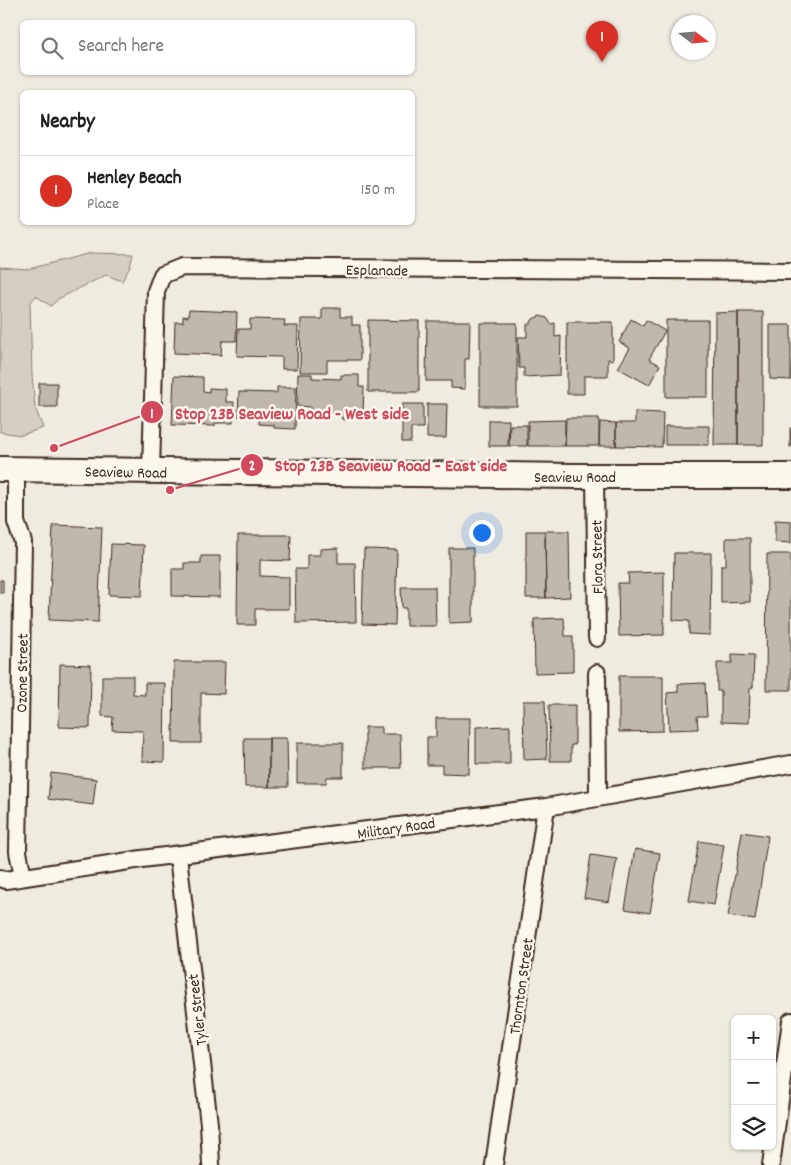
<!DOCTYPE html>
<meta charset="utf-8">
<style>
body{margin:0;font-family:Dekko,sans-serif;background:#f2f2f2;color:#222}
.controls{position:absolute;right:15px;bottom:15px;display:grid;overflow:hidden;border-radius:8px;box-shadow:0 1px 4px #0004}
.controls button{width:45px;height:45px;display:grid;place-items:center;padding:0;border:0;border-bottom:1px solid #e0e0e0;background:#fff;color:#222;font:25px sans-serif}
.compass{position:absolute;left:671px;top:15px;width:45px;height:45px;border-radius:50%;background:#fff;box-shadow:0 1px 4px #0004;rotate:106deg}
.you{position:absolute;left:481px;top:532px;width:18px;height:18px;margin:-12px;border:4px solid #fff;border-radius:50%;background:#1a73e8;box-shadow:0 0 0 8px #1a73e833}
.badge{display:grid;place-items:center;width:32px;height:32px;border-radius:50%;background:#d93025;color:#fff;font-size:16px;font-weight:700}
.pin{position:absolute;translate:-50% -41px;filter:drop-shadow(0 1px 2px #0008)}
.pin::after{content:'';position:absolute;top:26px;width:18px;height:15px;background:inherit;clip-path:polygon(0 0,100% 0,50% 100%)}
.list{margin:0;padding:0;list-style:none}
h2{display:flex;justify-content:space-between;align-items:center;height:65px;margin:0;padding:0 20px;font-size:21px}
h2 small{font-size:16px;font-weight:400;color:#767676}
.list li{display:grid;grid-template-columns:32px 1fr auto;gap:15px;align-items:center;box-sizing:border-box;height:70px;padding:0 20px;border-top:1px solid #e0e0e0}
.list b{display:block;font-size:19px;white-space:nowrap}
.list p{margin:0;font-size:16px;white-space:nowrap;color:#767676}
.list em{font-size:16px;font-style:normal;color:#767676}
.icon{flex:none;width:28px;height:28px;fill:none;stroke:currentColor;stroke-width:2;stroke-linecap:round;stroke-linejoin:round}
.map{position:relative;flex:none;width:791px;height:1165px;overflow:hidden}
.search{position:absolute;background:#fff;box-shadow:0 1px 4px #0004;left:20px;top:20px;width:395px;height:55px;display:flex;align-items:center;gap:12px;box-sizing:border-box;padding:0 18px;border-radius:8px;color:#767676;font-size:19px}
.panel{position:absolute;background:#fff;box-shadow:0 1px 4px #0004;left:20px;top:90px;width:395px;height:135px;border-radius:8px}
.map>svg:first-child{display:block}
.green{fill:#d5cec3;stroke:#887c70}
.building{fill:#c0b8ad;stroke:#3b2a1e}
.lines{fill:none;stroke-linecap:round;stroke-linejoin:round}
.minor-casing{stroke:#3b2a1e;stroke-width:20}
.secondary-casing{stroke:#3b2a1e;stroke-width:28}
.minor{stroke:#fbf7ec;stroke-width:16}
.secondary{stroke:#fbf7ec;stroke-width:24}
.labels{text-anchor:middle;stroke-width:5;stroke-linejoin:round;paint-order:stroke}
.street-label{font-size:16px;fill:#3b2a1e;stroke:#fbf7ec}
.leader{fill:none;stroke:#d1495b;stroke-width:2}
.callout-dot{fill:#d1495b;stroke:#fbf7ec;stroke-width:2}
.mark-label{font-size:15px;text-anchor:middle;font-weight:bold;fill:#fff}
.callout-label{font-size:18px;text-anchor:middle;font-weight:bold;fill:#d1495b;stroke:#fbf7ec;stroke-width:5;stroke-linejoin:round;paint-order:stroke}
</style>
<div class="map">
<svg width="791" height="1165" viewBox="0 0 791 1165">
<rect width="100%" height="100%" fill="#f0ebe0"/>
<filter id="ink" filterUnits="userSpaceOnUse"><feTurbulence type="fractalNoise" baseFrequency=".02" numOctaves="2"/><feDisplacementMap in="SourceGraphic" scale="10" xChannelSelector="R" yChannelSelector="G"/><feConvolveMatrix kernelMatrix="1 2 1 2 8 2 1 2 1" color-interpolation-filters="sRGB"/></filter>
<g filter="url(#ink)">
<path class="green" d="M 91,253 L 133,254 L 130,267 L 122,281 L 106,275 L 58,299 L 51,306 L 36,296 L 30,303 L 32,374 L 35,407 L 43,428 L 21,435 L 0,432 L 0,267 L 28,269 Z"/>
<path class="building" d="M 322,308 L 340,308 L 340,317 L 352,317 L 352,325 L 360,325 L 360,360 L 327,360 L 327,372 L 300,372 L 301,319 L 322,319 Z
M 189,310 L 237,312 L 236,341 L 222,341 L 221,355 L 174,353 L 175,322 L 183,322 L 183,316 L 188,317 Z
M 738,312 L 763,312 L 763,445 L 738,445 Z
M 738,312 L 738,445 L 714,445 L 715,313 Z
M 540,316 L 547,318 L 551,324 L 555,323 L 555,337 L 561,336 L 560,375 L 524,377 L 524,368 L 519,368 L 518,337 L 527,337 L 527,324 L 530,324 L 533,319 Z
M 250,319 L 285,320 L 284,326 L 298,326 L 297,369 L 282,369 L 282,357 L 237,356 L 238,329 L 250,329 Z
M 631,319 L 643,326 L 646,320 L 665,331 L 649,359 L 660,365 L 649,385 L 618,368 L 630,348 L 619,342 Z
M 368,320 L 419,321 L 419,392 L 368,392 Z
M 666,320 L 708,320 L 708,397 L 666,397 Z
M 427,321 L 470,321 L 469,359 L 465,359 L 465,389 L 451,388 L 451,381 L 426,381 Z
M 567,322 L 613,322 L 613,360 L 608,359 L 608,376 L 584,376 L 584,394 L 567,394 Z
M 480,323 L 517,323 L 517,406 L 480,406 Z
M 770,325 L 791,325 L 791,380 L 770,379 Z
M 298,374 L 312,374 L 312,378 L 341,379 L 341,375 L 359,375 L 359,387 L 364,387 L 363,413 L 352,413 L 351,418 L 345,420 L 341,418 L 340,413 L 324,413 L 319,417 L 313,416 L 311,413 L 310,407 L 297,406 Z
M 174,376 L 203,377 L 203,391 L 209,392 L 209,388 L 226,389 L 226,402 L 234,402 L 233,423 L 215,423 L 215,426 L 172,425 Z
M 39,383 L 57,383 L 57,407 L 39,407 Z
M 277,387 L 296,387 L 295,429 L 274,428 L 274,425 L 259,424 L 259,417 L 238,416 L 239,392 L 277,393 Z
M 402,404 L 423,404 L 423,428 L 411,428 L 411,442 L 402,442 Z
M 427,404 L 447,404 L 446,438 L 427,438 Z
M 635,412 L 663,413 L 662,447 L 616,446 L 616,423 L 635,423 Z
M 566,418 L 599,418 L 599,446 L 565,446 Z
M 489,420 L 509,420 L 508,446 L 489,446 Z
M 565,420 L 565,446 L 528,446 L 528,421 Z
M 600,422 L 616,423 L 616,446 L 599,446 Z
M 510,425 L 527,425 L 527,446 L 509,446 Z
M 665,426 L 709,426 L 709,445 L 665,445 Z
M 790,428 L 791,428 L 791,447 L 790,447 Z
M 775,520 L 791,521 L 791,543 L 775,542 Z
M 53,525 L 102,527 L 98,622 L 49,620 Z
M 526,531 L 545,531 L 546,598 L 526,598 Z
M 545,531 L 569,531 L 570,597 L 546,598 Z
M 238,535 L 291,535 L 290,561 L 260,560 L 260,576 L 289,577 L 289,609 L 255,609 L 255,625 L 237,625 Z
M 726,538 L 750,538 L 750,602 L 721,603 L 721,565 L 726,565 Z
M 111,544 L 144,545 L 142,596 L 109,595 Z
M 338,548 L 338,563 L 355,563 L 356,622 L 296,623 L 295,569 L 307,569 L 307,555 L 320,555 L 320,549 Z
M 449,548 L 473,548 L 473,622 L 449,623 Z
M 364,549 L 397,550 L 395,625 L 362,624 Z
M 674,553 L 711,553 L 710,635 L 689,634 L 689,621 L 673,620 Z
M 767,554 L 791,554 L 791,690 L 766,690 Z
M 201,556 L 220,556 L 220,597 L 172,596 L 172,569 L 184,569 L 184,563 L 201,563 Z
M 664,572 L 664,635 L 619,636 L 618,583 L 629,583 L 628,573 Z
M 0,580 L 3,580 L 3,593 L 0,593 Z
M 401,587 L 435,587 L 436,626 L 406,626 L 406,608 L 402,608 Z
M 564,618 L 565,636 L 573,636 L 573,672 L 535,673 L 534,619 Z
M 732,654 L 754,655 L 753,687 L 750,689 L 749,723 L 721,722 L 721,691 L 717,691 L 717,663 L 732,663 Z
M 174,662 L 225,662 L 224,694 L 201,693 L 201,743 L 173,743 Z
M 60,664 L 91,665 L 90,728 L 59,727 Z
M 102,676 L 133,676 L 133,694 L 145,695 L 145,683 L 165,683 L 164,762 L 142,761 L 143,731 L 112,730 L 113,717 L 102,716 Z
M 619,676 L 663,676 L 663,731 L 619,732 Z
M 705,683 L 707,716 L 697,716 L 698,729 L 669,730 L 667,693 L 678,692 L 678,684 Z
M 523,701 L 545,701 L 547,759 L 524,760 Z
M 549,705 L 575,705 L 575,745 L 571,745 L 571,761 L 550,761 Z
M 436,718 L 470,718 L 469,774 L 442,773 L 442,765 L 427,765 L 427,737 L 436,737 Z
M 510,726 L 510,764 L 476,764 L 476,727 Z
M 365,727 L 381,727 L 381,734 L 400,734 L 401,768 L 365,768 Z
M 244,738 L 269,738 L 269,787 L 245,787 Z
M 269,738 L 287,738 L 288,787 L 269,787 Z
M 297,743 L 343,743 L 343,777 L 327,777 L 326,783 L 297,783 Z
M 51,773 L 96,779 L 93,805 L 48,799 Z
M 742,832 L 768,836 L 755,920 L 728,916 Z
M 699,841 L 724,845 L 714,905 L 689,901 Z
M 635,849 L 660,853 L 650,913 L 625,909 Z
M 591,855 L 617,859 L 609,902 L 584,898 Z"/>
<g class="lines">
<g class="minor-casing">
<path id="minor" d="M 16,470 L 16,522 L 23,542 L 18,852 L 23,877
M 151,471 L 156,291 L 162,275 L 182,267 L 791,271
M 595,476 L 597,638
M 597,673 L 598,795 L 602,796
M 178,856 L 209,1124 L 211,1165
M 0,878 L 6,880 L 142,859 L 546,807 L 791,764
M 494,1165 L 546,807
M 771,1165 L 791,1021"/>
</g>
<g class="secondary-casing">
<path id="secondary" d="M 0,469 L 574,476 L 791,476"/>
</g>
<use href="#minor" class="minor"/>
<use href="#secondary" class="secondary"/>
</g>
</g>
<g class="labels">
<g class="street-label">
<text transform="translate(377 269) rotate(1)" y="6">Esplanade</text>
<text transform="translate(126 471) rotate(1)" y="6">Seaview Road</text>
<text x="575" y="482">Seaview Road</text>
<text transform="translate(596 557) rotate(-91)" y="6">Flora Street</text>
<text transform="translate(21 673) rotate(-89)" y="6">Ozone Street</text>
<text transform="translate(396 827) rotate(-8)" y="6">Military Road</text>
<text transform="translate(520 986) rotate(-82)" y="6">Thornton Street</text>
<text transform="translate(196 1010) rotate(-97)" y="6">Tyler Street</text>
</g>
</g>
<path class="leader" d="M54 448L152 412M170 490L252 465"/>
<g class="callout-dot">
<circle cx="54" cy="448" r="5"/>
<circle cx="170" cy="490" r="5"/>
<circle cx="152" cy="412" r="12"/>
<circle cx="252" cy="465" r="12"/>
</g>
<g class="mark-label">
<text x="152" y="418">1</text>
<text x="252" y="470">2</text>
</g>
<g class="callout-label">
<text x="292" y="419">Stop 23B Seaview Road - West side</text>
<text x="391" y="471">Stop 23B Seaview Road - East side</text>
</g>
</svg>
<div class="controls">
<button>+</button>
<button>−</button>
<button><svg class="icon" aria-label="layers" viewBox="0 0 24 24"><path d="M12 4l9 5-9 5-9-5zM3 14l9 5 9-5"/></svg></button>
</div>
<svg class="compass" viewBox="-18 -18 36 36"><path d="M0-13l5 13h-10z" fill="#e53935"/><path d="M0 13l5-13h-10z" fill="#767676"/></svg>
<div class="you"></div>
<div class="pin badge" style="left:602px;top:62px">1</div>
<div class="search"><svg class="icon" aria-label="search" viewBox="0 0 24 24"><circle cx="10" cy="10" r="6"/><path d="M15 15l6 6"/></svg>Search here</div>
<section class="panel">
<h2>Nearby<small></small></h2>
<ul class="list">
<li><span class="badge">1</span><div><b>Henley Beach</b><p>Place</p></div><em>150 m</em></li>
</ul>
</section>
</div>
